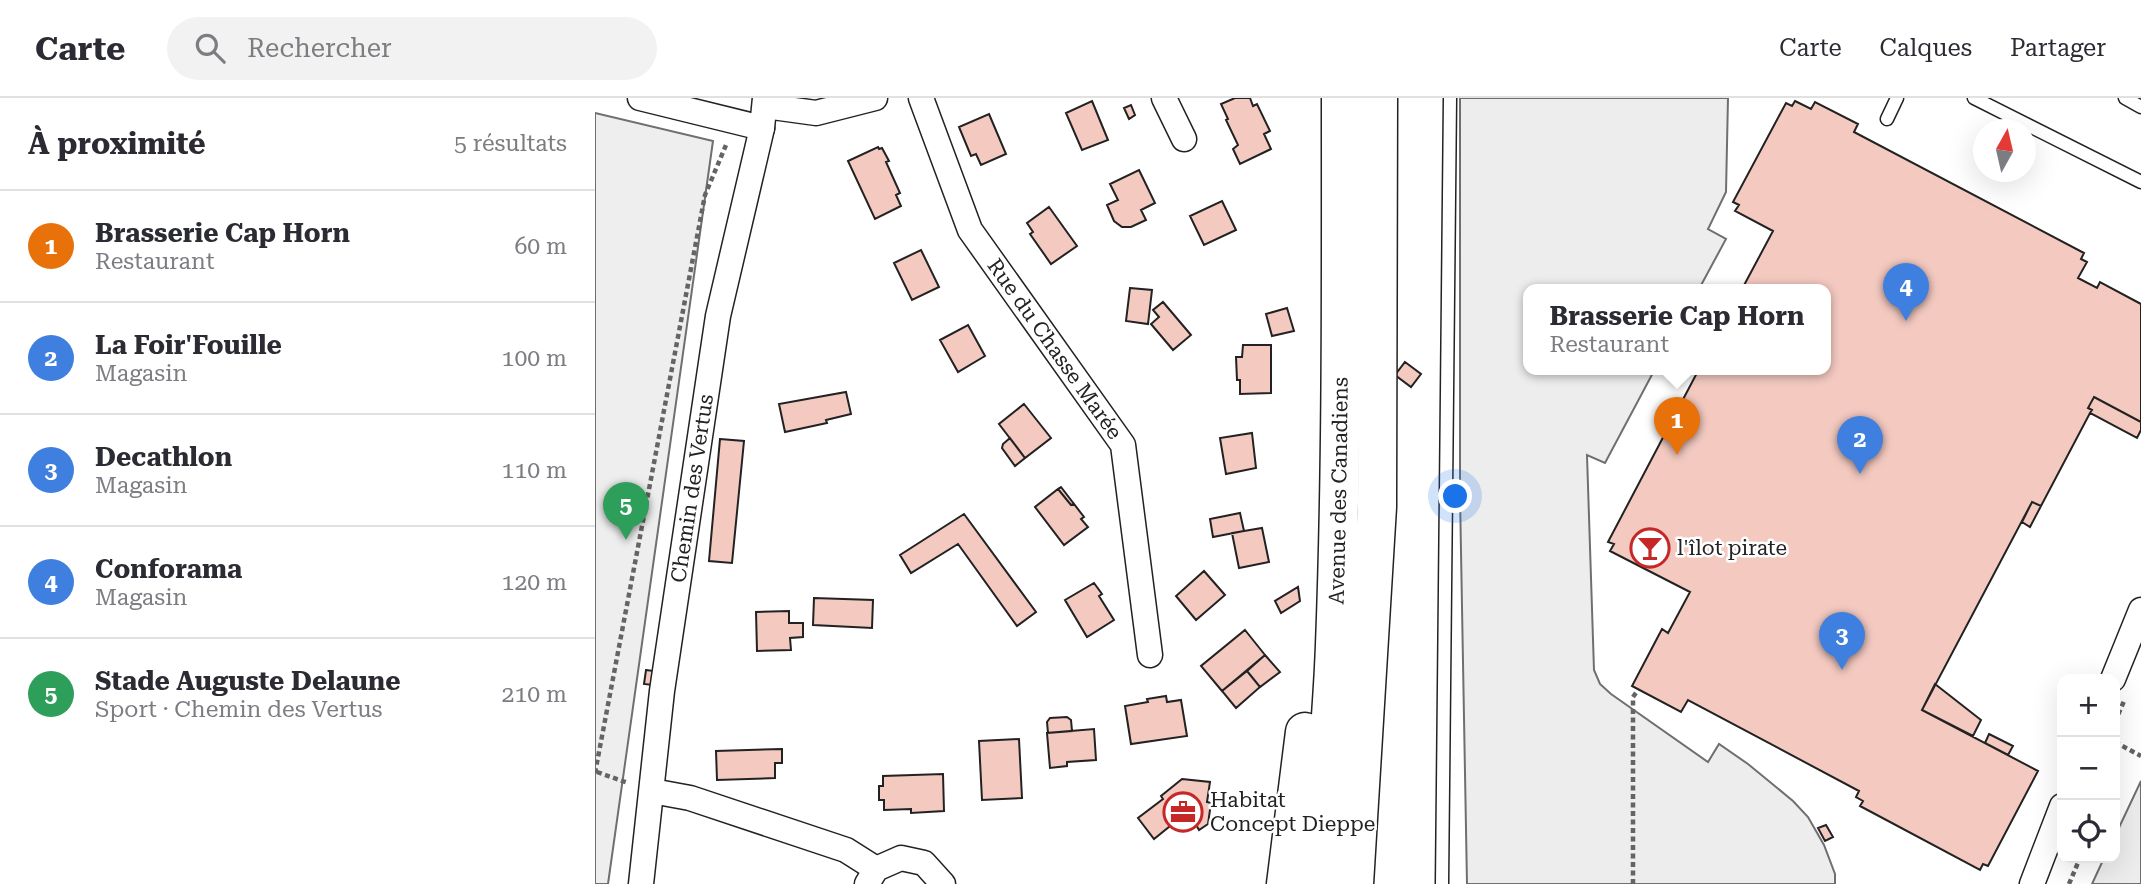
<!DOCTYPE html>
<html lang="fr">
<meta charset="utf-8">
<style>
body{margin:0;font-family:"Roboto Serif",serif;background:#f2f2f3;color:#2b2b33}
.controls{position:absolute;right:21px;bottom:21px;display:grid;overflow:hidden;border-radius:14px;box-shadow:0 7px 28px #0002}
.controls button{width:63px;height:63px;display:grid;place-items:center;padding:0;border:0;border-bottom:2px solid #e1e1e2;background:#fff;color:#2b2b33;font:35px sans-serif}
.compass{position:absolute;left:1378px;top:21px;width:63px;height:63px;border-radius:50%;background:#fff;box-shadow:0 7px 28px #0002;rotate:8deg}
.you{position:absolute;left:861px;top:399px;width:24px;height:24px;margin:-18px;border:5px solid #fff;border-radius:50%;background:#1a73e8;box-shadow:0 0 0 10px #1a73e833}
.badge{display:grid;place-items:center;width:46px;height:46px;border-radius:50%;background:#1a73e8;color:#fff;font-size:23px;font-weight:700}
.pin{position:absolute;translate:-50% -58px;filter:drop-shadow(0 2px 4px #0008)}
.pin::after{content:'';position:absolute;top:37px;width:24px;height:21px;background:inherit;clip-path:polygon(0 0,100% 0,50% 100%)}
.popup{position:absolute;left:928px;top:186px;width:308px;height:91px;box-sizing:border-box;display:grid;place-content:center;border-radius:14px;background:#fff;filter:drop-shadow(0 2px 5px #0005);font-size:23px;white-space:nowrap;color:#7c7c81}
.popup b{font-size:26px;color:#2b2b33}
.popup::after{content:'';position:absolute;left:50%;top:100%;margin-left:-14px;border:14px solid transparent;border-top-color:#fff}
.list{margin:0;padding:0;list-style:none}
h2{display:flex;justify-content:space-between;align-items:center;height:91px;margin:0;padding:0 28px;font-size:30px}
h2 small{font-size:23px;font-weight:400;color:#7c7c81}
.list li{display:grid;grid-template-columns:46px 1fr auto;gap:21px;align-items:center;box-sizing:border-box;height:112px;padding:0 28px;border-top:2px solid #e1e1e2}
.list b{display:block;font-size:26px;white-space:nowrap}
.list p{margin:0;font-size:23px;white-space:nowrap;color:#7c7c81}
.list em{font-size:23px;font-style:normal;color:#7c7c81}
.icon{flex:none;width:38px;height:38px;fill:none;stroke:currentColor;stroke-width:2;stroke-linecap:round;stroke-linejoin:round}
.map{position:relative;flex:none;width:1546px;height:786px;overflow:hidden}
header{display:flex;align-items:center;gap:42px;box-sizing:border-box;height:98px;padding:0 35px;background:#fff;border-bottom:2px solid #e1e1e2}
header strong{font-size:33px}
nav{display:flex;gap:38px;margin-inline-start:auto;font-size:24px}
.search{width:490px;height:63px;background:#f2f2f3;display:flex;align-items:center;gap:18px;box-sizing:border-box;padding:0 24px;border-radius:38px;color:#7c7c81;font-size:26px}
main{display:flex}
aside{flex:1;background:#fff}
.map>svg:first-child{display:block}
.green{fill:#eee;stroke:#6f6f6f;stroke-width:2}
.parking{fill:#ededed;stroke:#6f6f6f;stroke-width:2}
.building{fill:#f3c9c0;stroke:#222;stroke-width:2}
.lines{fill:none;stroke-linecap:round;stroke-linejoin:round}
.lane-casing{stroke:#222;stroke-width:15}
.street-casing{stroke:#222;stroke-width:27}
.primary-casing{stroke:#222;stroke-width:41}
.path{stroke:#646464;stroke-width:4.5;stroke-dasharray:5 3.5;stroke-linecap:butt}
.lane{stroke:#fff;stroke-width:12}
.street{stroke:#fff;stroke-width:24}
.primary{stroke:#fff;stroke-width:38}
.labels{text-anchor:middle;stroke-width:5;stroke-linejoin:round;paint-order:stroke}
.street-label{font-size:21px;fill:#222;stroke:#fff}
.poi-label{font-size:21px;fill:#222;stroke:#fff;text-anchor:start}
</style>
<header>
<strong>Carte</strong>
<div class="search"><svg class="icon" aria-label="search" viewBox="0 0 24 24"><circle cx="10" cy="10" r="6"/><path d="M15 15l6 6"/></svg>Rechercher</div>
<nav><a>Carte</a><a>Calques</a><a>Partager</a></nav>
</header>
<main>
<aside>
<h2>À proximité<small>5 résultats</small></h2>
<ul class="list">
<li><span class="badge" style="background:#e8710a">1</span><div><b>Brasserie Cap Horn</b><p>Restaurant</p></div><em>60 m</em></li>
<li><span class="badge" style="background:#3f7fe0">2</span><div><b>La Foir'Fouille</b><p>Magasin</p></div><em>100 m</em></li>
<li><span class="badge" style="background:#3f7fe0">3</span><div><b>Decathlon</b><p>Magasin</p></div><em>110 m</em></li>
<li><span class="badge" style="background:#3f7fe0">4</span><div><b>Conforama</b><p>Magasin</p></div><em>120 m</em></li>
<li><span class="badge" style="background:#2e9e5b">5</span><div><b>Stade Auguste Delaune</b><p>Sport · Chemin des Vertus</p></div><em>210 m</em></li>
</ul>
</aside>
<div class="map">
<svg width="1546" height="786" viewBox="0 0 1546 786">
<rect width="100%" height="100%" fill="#fff"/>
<path class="green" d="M 0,15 L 118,43 L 13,786 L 0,786 Z"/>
<path class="parking" d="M 865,0 L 1133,0 L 1131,94 L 1113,131 L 1131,141 L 1104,191 L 933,191 L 933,271 L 1060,271 L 1010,365 L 992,357 L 999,572 L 1005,586 L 1016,596 L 1113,664 L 1124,646 L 1153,666 L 1198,703 L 1213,719 L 1229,747 L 1240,776 L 1240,786 L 872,786 L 865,398 Z
M 1546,683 L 1546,786 L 1497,786 L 1509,760 L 1520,760 L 1520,738 Z"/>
<path class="building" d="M 640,0 L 655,0 L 658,8 L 662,6 L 675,33 L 669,36 L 676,51 L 645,66 L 638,51 L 643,47 L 631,22 L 633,21 L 626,6 Z
M 497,3 L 513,42 L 487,52 L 471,15 Z
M 1200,3 L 1216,11 L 1220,4 L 1263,26 L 1259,34 L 1489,155 L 1486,161 L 1492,164 L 1483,180 L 1502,190 L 1505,184 L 1546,206 L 1546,324 L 1499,299 L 1493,310 L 1497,312 L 1495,315 L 1446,408 L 1437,404 L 1327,612 L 1443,673 L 1393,768 L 1388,766 L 1385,772 L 1265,708 L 1268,703 L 1261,699 L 1264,693 L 1093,602 L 1086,614 L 1037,588 L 1067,531 L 1073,535 L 1095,494 L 1015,453 L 1019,446 L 1013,444 L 1104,271 L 1231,271 L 1231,191 L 1147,191 L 1178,133 L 1140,113 L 1144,107 L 1138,104 L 1191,5 L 1197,8 Z
M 536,7 L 540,17 L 534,21 L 529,10 Z
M 394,16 L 411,56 L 386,67 L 381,56 L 376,58 L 364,29 Z
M 283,49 L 284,51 L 287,50 L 294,63 L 291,64 L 305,95 L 301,97 L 306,108 L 280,121 L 253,63 Z
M 544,72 L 560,105 L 546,112 L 551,122 L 536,129 L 527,129 L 519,123 L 512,107 L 523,102 L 515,86 Z
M 627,103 L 641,132 L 609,147 L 595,118 Z
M 454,109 L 482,148 L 456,166 L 435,136 L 438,134 L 432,125 Z
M 326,152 L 344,189 L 317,202 L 299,165 Z
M 535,190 L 557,192 L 553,226 L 531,223 Z
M 568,204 L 596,237 L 578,252 L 556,226 L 564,219 L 558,212 Z
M 692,210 L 699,233 L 677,238 L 671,216 Z
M 373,227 L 390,258 L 363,274 L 345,242 Z
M 648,247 L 676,247 L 676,295 L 645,296 L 645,282 L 642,282 L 641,259 L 647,259 Z
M 810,264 L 826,276 L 816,289 L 800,277 Z
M 251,294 L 256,316 L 231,322 L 232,325 L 190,334 L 184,306 Z
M 1499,299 L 1546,324 L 1546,332 L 1542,340 L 1495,315 L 1497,312 L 1493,310 Z
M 429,306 L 456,340 L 430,360 L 404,326 Z
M 657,335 L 661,370 L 631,376 L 625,340 Z
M 415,340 L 430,360 L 420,368 L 407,350 L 408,346 Z
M 125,341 L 149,343 L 137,465 L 114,463 Z
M 466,389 L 479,406 L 476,407 L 463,391 Z
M 463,391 L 476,407 L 479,406 L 489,419 L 486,421 L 493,429 L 469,447 L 440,409 Z
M 1437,404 L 1446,408 L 1435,429 L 1427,424 Z
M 645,415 L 649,433 L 618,439 L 615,421 Z
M 369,416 L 441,514 L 422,528 L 363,446 L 316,475 L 305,457 Z
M 667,430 L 674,464 L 644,470 L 637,435 Z
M 609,473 L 630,497 L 601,522 L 581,498 Z
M 499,485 L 507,496 L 504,498 L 519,522 L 492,539 L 470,502 Z
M 703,489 L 705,503 L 686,515 L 680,503 Z
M 219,500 L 278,502 L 277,530 L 218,527 Z
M 194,513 L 194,525 L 208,525 L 208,539 L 195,540 L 196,552 L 162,553 L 161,514 Z
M 650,532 L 670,557 L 627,593 L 606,568 Z
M 670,557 L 685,574 L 665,589 L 652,573 Z
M 51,572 L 59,573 L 57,587 L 49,586 Z
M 652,573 L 665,589 L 641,610 L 627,593 Z
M 1340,586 L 1386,622 L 1378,638 L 1327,612 Z
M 571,598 L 572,604 L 586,602 L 592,638 L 536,646 L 530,608 L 553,604 L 552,601 Z
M 472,619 L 476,622 L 477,633 L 453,635 L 452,624 L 455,620 Z
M 499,631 L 501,662 L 472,664 L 472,668 L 455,670 L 452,635 Z
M 1394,636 L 1418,648 L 1413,657 L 1390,645 Z
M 424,641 L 427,700 L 387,702 L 384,643 Z
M 187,651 L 187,665 L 180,665 L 180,680 L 122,682 L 121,653 Z
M 348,676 L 349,713 L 316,715 L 316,711 L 289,712 L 289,702 L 284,702 L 284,688 L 288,688 L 288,678 Z
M 587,681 L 615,684 L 612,704 L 616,705 L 613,726 L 604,732 L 595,716 L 585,717 L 585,720 L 559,741 L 543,720 L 568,701 L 566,698 Z
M 595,716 L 598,722 L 584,721 L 585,717 Z
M 1231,727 L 1238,739 L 1230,743 L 1223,730 Z"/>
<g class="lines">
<g class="lane-casing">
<path id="lane" d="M 1379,0 L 1546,84
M 1530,0 L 1546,9
M 1292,21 L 1302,0
M 847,786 L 855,0"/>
</g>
<g class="street-casing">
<g id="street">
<path d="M 45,0 L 167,30"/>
<path id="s1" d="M 326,0 L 375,132 L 528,347 L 555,557"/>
<path d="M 569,0 L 589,41"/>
<path d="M 170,8 L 221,15 L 280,0"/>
<path d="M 1518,581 L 1546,512"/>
<path d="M 57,693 L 95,700 L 251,752 L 281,771"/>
<path id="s2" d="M 46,786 L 67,593 L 123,218 L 167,30 L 170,0"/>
<path d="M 272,786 L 281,771 L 306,760 L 329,765 L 348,786"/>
<path d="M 1437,786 L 1467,708"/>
</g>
</g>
<g class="primary-casing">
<g id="primary">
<path d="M 691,786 L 710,634"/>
<path id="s3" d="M 722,786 C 729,707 737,627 740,547 C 747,365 746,183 746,0"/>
<path d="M 759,786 L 782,409 L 783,0"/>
</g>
</g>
<path class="path" d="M 1520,624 L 1529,603
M 1520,644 L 1546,658
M 2,674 L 33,685
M 0,675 L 110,97 L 131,47
M 1038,786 L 1038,599 L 1043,592
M 1474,786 L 1485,760"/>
<use href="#lane" class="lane"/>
<use href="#street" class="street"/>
<use href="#primary" class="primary"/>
</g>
<defs>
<g id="bar-ring" transform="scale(2.0125)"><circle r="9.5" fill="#fff" stroke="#c62828" stroke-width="1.5"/><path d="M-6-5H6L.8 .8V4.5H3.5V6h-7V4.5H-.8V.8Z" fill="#c62828"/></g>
<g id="office-ring" transform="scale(2.0125)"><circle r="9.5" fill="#fff" stroke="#c62828" stroke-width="1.5"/><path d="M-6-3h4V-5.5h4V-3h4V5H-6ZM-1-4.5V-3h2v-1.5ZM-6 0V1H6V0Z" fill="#c62828"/></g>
</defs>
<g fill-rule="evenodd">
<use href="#bar-ring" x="1055" y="450"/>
<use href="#office-ring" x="588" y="714"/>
</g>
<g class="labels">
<g class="street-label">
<text dy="7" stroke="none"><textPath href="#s1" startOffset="287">Rue du Chasse Marée</textPath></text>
<text dy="7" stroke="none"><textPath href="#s2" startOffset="399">Chemin des Vertus</textPath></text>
<text dy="7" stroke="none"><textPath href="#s3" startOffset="394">Avenue des Canadiens</textPath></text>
</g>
<g class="poi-label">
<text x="1082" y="457">l'îlot pirate</text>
<text x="615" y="709">Habitat<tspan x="615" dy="24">Concept Dieppe</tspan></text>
</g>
</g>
</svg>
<div class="controls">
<button>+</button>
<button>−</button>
<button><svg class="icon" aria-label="locate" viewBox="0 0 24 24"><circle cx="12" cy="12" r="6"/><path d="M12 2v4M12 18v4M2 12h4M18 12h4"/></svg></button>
</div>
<svg class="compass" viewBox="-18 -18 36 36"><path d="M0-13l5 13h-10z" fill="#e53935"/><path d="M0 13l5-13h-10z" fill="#7c7c81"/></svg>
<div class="you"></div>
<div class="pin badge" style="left:1082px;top:357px;background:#e8710a">1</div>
<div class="popup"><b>Brasserie Cap Horn</b>Restaurant</div>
<div class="pin badge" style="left:1265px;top:376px;background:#3f7fe0">2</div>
<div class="pin badge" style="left:1247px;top:572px;background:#3f7fe0">3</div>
<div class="pin badge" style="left:1311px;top:223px;background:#3f7fe0">4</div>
<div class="pin badge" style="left:31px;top:442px;background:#2e9e5b">5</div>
</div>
</main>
